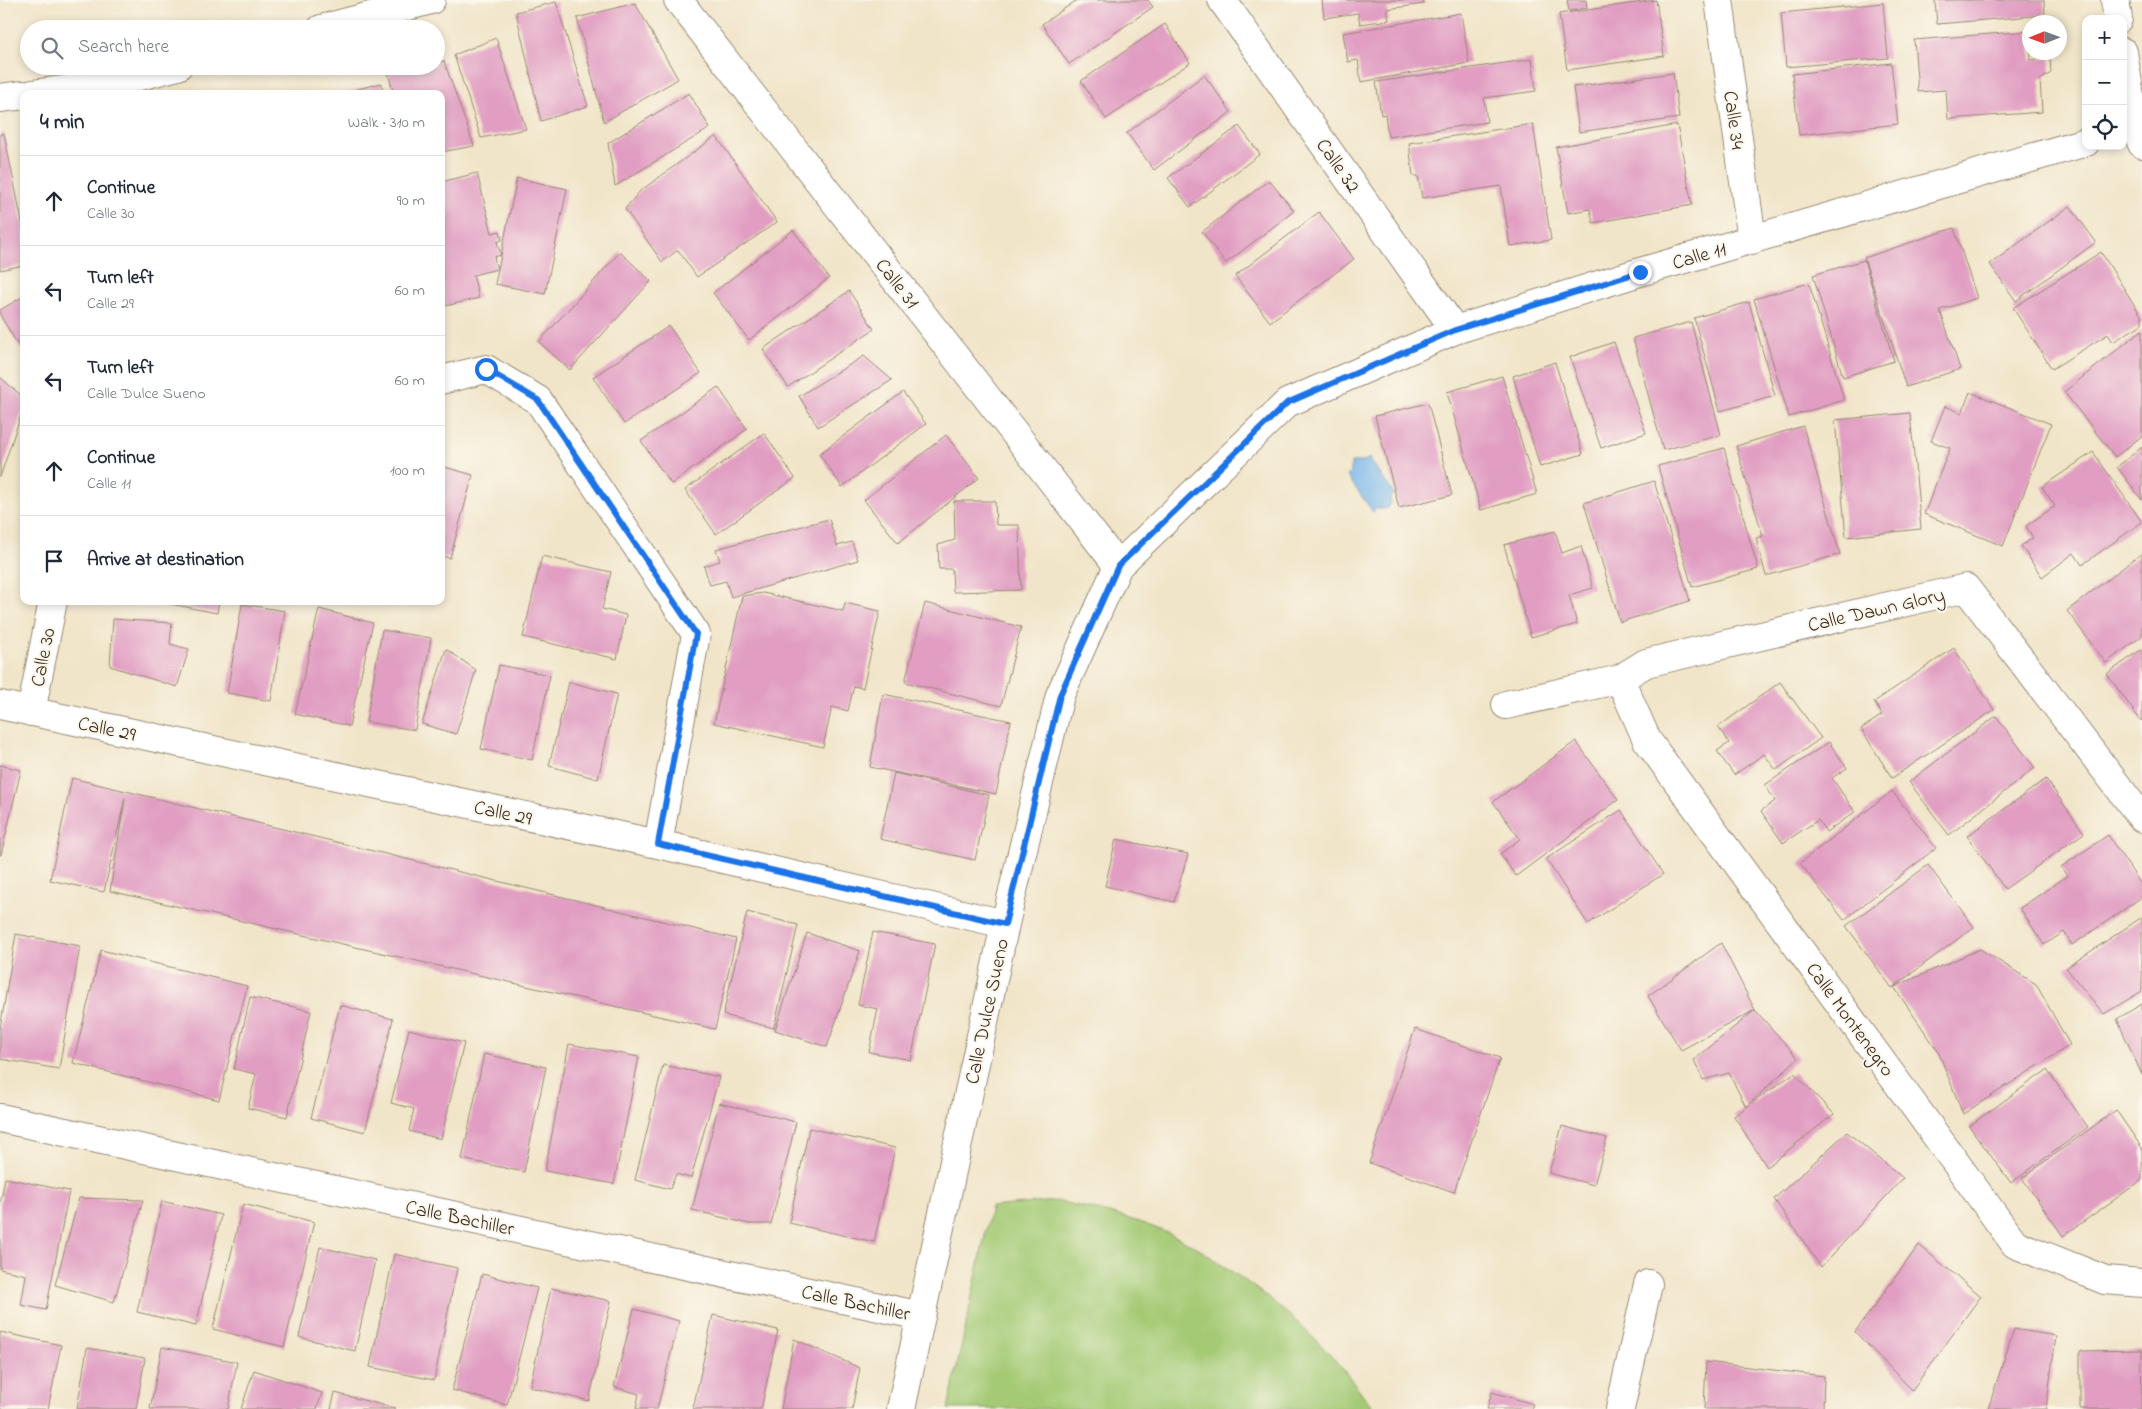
<!DOCTYPE html>
<meta charset="utf-8">
<style>
body{margin:0;font-family:"Indie Flower",sans-serif;background:#f6f6f7;color:#1f2937}
.controls{position:absolute;right:15px;top:15px;display:grid;overflow:hidden;border-radius:10px;box-shadow:0 2px 8px #0003}
.controls button{width:45px;height:45px;display:grid;place-items:center;padding:0;border:0;border-bottom:1px solid #e0e1e3;background:#fff;color:#1f2937;font:25px sans-serif}
.compass{position:absolute;left:2022px;top:15px;width:45px;height:45px;border-radius:50%;background:#fff;box-shadow:0 2px 8px #0003;rotate:269deg}
.stop{position:absolute;width:15px;height:15px;margin:-11px;border:4px solid #1a73e8;border-radius:50%;background:#fff}
.stop.end{background:#1a73e8;border-color:#fff;box-shadow:0 1px 5px #0008}
.list{margin:0;padding:0;list-style:none}
h2{display:flex;justify-content:space-between;align-items:center;height:65px;margin:0;padding:0 20px;font-size:21px}
h2 small{font-size:16px;font-weight:400;color:#747a83}
.list li{display:grid;grid-template-columns:32px 1fr auto;gap:15px;align-items:center;box-sizing:border-box;height:90px;padding:0 20px;border-top:1px solid #e0e1e3}
.list b{display:block;font-size:19px;white-space:nowrap}
.list p{margin:0;font-size:16px;white-space:nowrap;color:#747a83}
.list em{font-size:16px;font-style:normal;color:#747a83}
.icon{flex:none;width:28px;height:28px;fill:none;stroke:currentColor;stroke-width:2;stroke-linecap:round;stroke-linejoin:round}
.map{position:relative;flex:none;width:2142px;height:1409px;overflow:hidden}
.search{position:absolute;background:#fff;box-shadow:0 2px 8px #0003;left:20px;top:20px;width:425px;height:55px;display:flex;align-items:center;gap:12px;box-sizing:border-box;padding:0 18px;border-radius:28px;color:#747a83;font-size:19px}
.panel{position:absolute;background:#fff;box-shadow:0 2px 8px #0003;left:20px;top:90px;width:425px;height:515px;border-radius:10px}
.map>svg:first-child{display:block}
.green{fill:#a4ca74;stroke:#707a49}
.water{fill:#74b4e8;stroke:#586f83}
.building{fill:#e19ec2}
.lines{fill:none;stroke-linecap:round;stroke-linejoin:round}
.street-casing{stroke:#968874;stroke-width:30}
.street{stroke:#fff;stroke-width:28}
.route{stroke:#1a73e8;stroke-width:6}
.labels{text-anchor:middle;stroke-width:4;stroke-linejoin:round;paint-order:stroke}
.street-label{font-size:20px;fill:#3b2a1e;stroke:#fbf7ec}
</style>
<div class="map">
<svg width="2142" height="1409" viewBox="0 0 2142 1409">
<rect width="100%" height="100%" fill="#fbf7ec"/>
<filter id="ink" filterUnits="userSpaceOnUse"><feTurbulence type="fractalNoise" baseFrequency=".02" numOctaves="2"/><feDisplacementMap in="SourceGraphic" scale="10" xChannelSelector="R" yChannelSelector="G"/><feConvolveMatrix kernelMatrix="1 2 1 2 8 2 1 2 1" color-interpolation-filters="sRGB"/></filter>
<filter id="wash" filterUnits="userSpaceOnUse"><feTurbulence type="fractalNoise" baseFrequency=".0096" numOctaves="4" result="noise"/><feDisplacementMap in="SourceGraphic" scale="20" xChannelSelector="R" yChannelSelector="G"/><feGaussianBlur stdDeviation="1.12" result="paint"/><feColorMatrix in="noise" values="0 0 0 0 0 0 0 0 0 0 0 0 0 0 0 0 0 1.4 0 .05"/><feComposite in="paint" operator="in"/></filter>
<g filter="url(#wash)">
<rect width="100%" height="100%" fill="#f1e5c9"/>
<path class="green" d="M 1056,1201 C 1101,1210 1146,1221 1187,1242 C 1199,1248 1211,1257 1222,1265 C 1282,1304 1333,1350 1373,1409 L 948,1409 L 991,1207 Z"/>
<path class="water" d="M 1369,458 L 1394,494 L 1390,497 L 1391,503 L 1388,508 L 1376,509 L 1373,512 L 1347,476 L 1351,472 L 1351,462 L 1363,462 Z"/>
<g id="blocks">
<path class="building" d="M 1077,0 L 1148,0 L 1153,7 L 1069,64 L 1042,24 Z
M 1322,0 L 1423,0 L 1424,4 L 1387,9 L 1389,20 L 1360,24 L 1358,13 L 1324,18 Z
M 1567,0 L 1586,0 L 1587,8 L 1569,11 Z
M 1656,0 L 1664,56 L 1567,70 L 1559,14 Z
M 1935,0 L 2044,0 L 2045,15 L 1937,24 Z
M 556,2 L 588,106 L 541,121 L 516,12 Z
M 635,3 L 678,79 L 604,122 L 577,18 Z
M 1883,3 L 1888,58 L 1786,67 L 1781,13 Z
M 1461,13 L 1469,63 L 1361,82 L 1358,60 L 1348,62 L 1343,33 Z
M 1165,24 L 1190,63 L 1106,119 L 1081,81 Z
M 2029,31 L 2031,60 L 2050,58 L 2051,73 L 2040,80 L 2042,112 L 1948,119 L 1946,90 L 1918,92 L 1914,40 Z
M 496,38 L 526,129 L 481,138 L 454,55 Z
M 1532,59 L 1536,91 L 1484,98 L 1487,122 L 1388,137 L 1385,114 L 1381,115 L 1376,82 Z
M 444,61 L 474,146 L 441,152 L 441,94 L 394,94 L 388,73 L 420,66 L 436,66 L 436,63 Z
M 1891,63 L 1898,124 L 1799,135 L 1792,74 Z
M 1673,73 L 1679,118 L 1579,132 L 1573,87 Z
M 1204,75 L 1231,112 L 1154,170 L 1127,133 Z
M 381,83 L 384,94 L 343,94 L 343,93 Z
M 689,93 L 710,128 L 615,186 L 608,143 Z
M 1533,124 L 1551,240 L 1510,246 L 1501,186 L 1422,198 L 1418,176 L 1413,176 L 1409,143 Z
M 1677,125 L 1692,205 L 1593,223 L 1590,209 L 1568,213 L 1556,147 Z
M 1239,126 L 1260,154 L 1190,207 L 1168,178 Z
M 4,133 L 24,232 L 24,265 L 0,270 L 0,134 Z
M 716,136 L 777,222 L 697,277 L 678,250 L 662,262 L 625,209 L 640,191 Z
M 477,173 L 492,233 L 500,231 L 502,240 L 497,242 L 501,255 L 494,257 L 497,269 L 473,275 L 479,298 L 441,307 L 441,182 Z
M 517,178 L 567,189 L 545,294 L 495,284 Z
M 1269,180 L 1294,211 L 1226,263 L 1202,232 Z
M 2070,206 L 2096,242 L 2016,301 L 1990,264 Z
M 1319,212 L 1354,259 L 1270,322 L 1235,276 Z
M 1954,228 L 1977,298 L 1940,310 L 1960,369 L 1906,387 L 1864,258 Z
M 793,230 L 829,278 L 749,340 L 713,293 Z
M 620,252 L 651,281 L 570,370 L 539,342 Z
M 2101,252 L 2142,317 L 2142,324 L 2113,342 L 2108,334 L 2052,369 L 2013,308 Z
M 1864,260 L 1894,361 L 1843,377 L 1813,275 Z
M 1809,283 L 1844,400 L 1789,417 L 1754,299 Z
M 849,291 L 874,329 L 788,387 L 763,349 Z
M 24,296 L 24,355 L 0,315 L 0,310 Z
M 1749,302 L 1775,396 L 1720,411 L 1694,318 Z
M 1691,322 L 1721,435 L 1663,450 L 1633,338 Z
M 669,326 L 701,373 L 624,424 L 593,377 Z
M 2142,330 L 2142,436 L 2115,457 L 2064,392 Z
M 1614,342 L 1646,433 L 1601,448 L 1570,357 Z
M 864,356 L 892,380 L 818,427 L 799,396 Z
M 1555,362 L 1583,454 L 1540,467 L 1513,376 Z
M 1502,376 L 1537,494 L 1481,510 L 1447,392 Z
M 0,377 L 24,398 L 24,406 L 0,477 Z
M 718,387 L 747,429 L 671,484 L 641,441 Z
M 903,392 L 926,424 L 842,487 L 819,454 Z
M 1970,392 L 2051,424 L 2003,546 L 1924,514 L 1950,448 L 1931,441 L 1945,406 L 1962,413 Z
M 1428,403 L 1452,495 L 1399,508 L 1375,416 Z
M 1910,413 L 1921,529 L 1846,537 L 1835,420 Z
M 1803,426 L 1840,554 L 1766,576 L 1756,538 L 1763,536 L 1736,446 Z
M 764,433 L 795,478 L 716,534 L 685,490 Z
M 946,435 L 979,478 L 898,543 L 864,500 Z
M 2142,447 L 2142,500 L 2117,467 Z
M 1724,448 L 1758,569 L 1692,587 L 1658,466 Z
M 2093,452 L 2142,522 L 2082,565 L 2074,553 L 2042,577 L 2021,546 L 2033,538 L 2026,526 L 2055,506 L 2042,487 Z
M 441,466 L 473,475 L 450,558 L 441,556 Z
M 1654,481 L 1690,601 L 1620,622 L 1584,503 Z
M 954,501 L 995,501 L 996,525 L 1019,525 L 1021,590 L 953,592 L 952,569 L 939,569 L 938,545 L 955,540 Z
M 829,519 L 837,546 L 852,542 L 858,560 L 731,597 L 726,581 L 710,585 L 704,566 L 720,561 L 716,549 Z
M 1555,531 L 1562,553 L 1581,546 L 1593,588 L 1569,595 L 1577,624 L 1531,637 L 1504,545 Z
M 2142,553 L 2142,636 L 2106,663 L 2067,611 Z
M 542,556 L 611,572 L 602,609 L 626,615 L 617,659 L 523,637 Z
M 763,593 L 843,611 L 845,603 L 880,611 L 863,688 L 854,686 L 848,711 L 832,707 L 823,747 L 714,723 L 742,596 Z
M 155,601 L 219,601 L 217,613 Z
M 925,603 L 1021,627 L 1001,706 L 905,682 Z
M 242,604 L 285,611 L 271,701 L 227,693 Z
M 319,609 L 373,623 L 349,726 L 295,714 Z
M 113,619 L 172,623 L 170,644 L 189,649 L 177,687 L 110,666 Z
M 382,630 L 431,638 L 415,730 L 366,722 Z
M 1954,648 L 1994,710 L 1892,778 L 1861,729 L 1882,715 L 1874,702 Z
M 446,649 L 476,670 L 456,734 L 422,724 Z
M 2142,649 L 2142,720 L 2141,721 L 2107,674 Z
M 499,665 L 550,675 L 532,760 L 481,749 Z
M 569,682 L 617,694 L 598,779 L 549,766 Z
M 1780,682 L 1821,738 L 1776,770 L 1764,754 L 1734,775 L 1717,751 L 1729,743 L 1718,727 Z
M 883,694 L 1011,721 L 996,794 L 870,767 Z
M 1996,716 L 2035,768 L 1949,835 L 1909,782 Z
M 1576,741 L 1618,800 L 1516,876 L 1500,854 L 1520,839 L 1493,802 Z
M 1829,742 L 1847,768 L 1832,778 L 1855,812 L 1826,832 L 1818,820 L 1783,843 L 1761,811 L 1775,801 L 1765,785 Z
M 0,765 L 21,770 L 1,855 L 0,855 Z
M 894,773 L 989,795 L 975,860 L 880,839 Z
M 72,778 L 736,939 L 715,1029 L 110,891 L 125,798 L 104,892 L 50,880 Z
M 2046,779 L 2084,833 L 2005,889 L 1967,836 Z
M 1892,791 L 1936,848 L 1844,920 L 1800,863 Z
M 1621,810 L 1663,874 L 1588,924 L 1546,859 Z
M 2108,835 L 2142,886 L 2142,897 L 2072,945 L 2064,932 L 2044,945 L 2020,908 L 2067,876 L 2061,867 Z
M 1116,839 L 1188,854 L 1174,902 L 1105,886 Z
M 1928,865 L 1974,927 L 1892,988 L 1846,926 Z
M 747,912 L 798,925 L 774,1028 L 723,1015 Z
M 2142,917 L 2142,991 L 2104,1014 L 2066,968 Z
M 873,932 L 935,944 L 911,1060 L 869,1052 L 878,1009 L 858,1005 Z
M 807,933 L 860,951 L 827,1047 L 775,1030 Z
M 16,934 L 80,946 L 59,1069 L 0,1059 L 0,1029 Z
M 1721,943 L 1755,1010 L 1798,1058 L 1746,1107 L 1729,1073 L 1703,1080 L 1694,1060 L 1755,1010 L 1681,1050 L 1648,996 Z
M 1980,949 L 2036,984 L 2070,1045 L 1963,1114 L 1938,1051 L 1894,987 Z
M 101,950 L 247,986 L 219,1100 L 73,1063 Z
M 250,997 L 311,1011 L 287,1117 L 248,1108 L 256,1074 L 234,1069 Z
M 2142,1004 L 2142,1075 L 2117,1019 Z
M 340,1005 L 393,1019 L 365,1132 L 311,1118 Z
M 409,1029 L 464,1043 L 441,1139 L 409,1131 L 414,1109 L 391,1103 Z
M 1415,1029 L 1500,1058 L 1454,1192 L 1369,1163 Z
M 569,1044 L 639,1057 L 614,1184 L 545,1171 Z
M 484,1054 L 546,1067 L 524,1172 L 462,1159 Z
M 663,1065 L 719,1077 L 691,1178 L 676,1174 L 670,1189 L 635,1180 Z
M 2047,1070 L 2088,1127 L 2011,1183 L 1969,1126 Z
M 1794,1073 L 1834,1114 L 1767,1167 L 1734,1116 Z
M 719,1103 L 796,1122 L 771,1224 L 749,1224 L 692,1210 Z
M 2116,1110 L 2142,1148 L 2142,1180 L 2063,1236 L 2022,1178 Z
M 1562,1126 L 1607,1138 L 1594,1185 L 1549,1173 Z
M 809,1128 L 895,1148 L 874,1242 L 789,1223 Z
M 1847,1132 L 1903,1178 L 1821,1267 L 1774,1199 Z
M 5,1178 L 69,1191 L 46,1310 L 21,1305 L 26,1275 L 0,1269 L 0,1205 Z
M 79,1198 L 143,1200 L 114,1302 L 55,1285 Z
M 162,1201 L 221,1215 L 196,1326 L 137,1312 Z
M 243,1204 L 314,1222 L 284,1347 L 213,1329 Z
M 1919,1245 L 1981,1296 L 1912,1390 L 1855,1332 Z
M 320,1247 L 375,1260 L 355,1351 L 299,1337 Z
M 394,1254 L 457,1268 L 434,1380 L 370,1367 Z
M 482,1274 L 537,1288 L 507,1405 L 452,1390 Z
M 551,1288 L 611,1301 L 589,1401 L 530,1387 Z
M 634,1309 L 679,1321 L 657,1409 L 636,1409 L 639,1394 L 614,1387 Z
M 713,1315 L 778,1330 L 761,1409 L 693,1409 Z
M 2014,1329 L 2056,1336 L 2046,1409 L 1988,1409 Z
M 0,1332 L 61,1345 L 48,1409 L 0,1409 Z
M 794,1339 L 860,1368 L 852,1409 L 781,1409 Z
M 162,1347 L 237,1362 L 228,1409 L 150,1409 Z
M 87,1348 L 145,1358 L 136,1409 L 77,1409 Z
M 2142,1350 L 2141,1409 L 2080,1409 L 2080,1351 Z
M 1706,1362 L 1824,1376 L 1823,1409 L 1704,1409 Z
M 254,1370 L 322,1393 L 317,1409 L 241,1409 Z
M 1492,1392 L 1533,1404 L 1531,1409 L 1487,1409 Z
M 335,1393 L 395,1408 L 395,1409 L 331,1409 Z"/>
</g>
</g>
<g filter="url(#ink)">
<use href="#blocks" fill-opacity="0" stroke="#968874" stroke-width="1"/>
<g class="lines">
<g class="street-casing">
<path id="street" d="M 678,0 L 1118,566
M 1222,0 L 1455,330
M 1719,0 L 1752,240
M 2115,0 L 2118,19
M 321,29 L 431,0
M 2123,52 L 2135,127 L 2142,144
M 32,94 L 113,83 L 178,66
M 0,98 L 24,95
M 441,380 L 486,369 L 538,400 L 696,634 L 658,844
M 1620,679 L 1647,740 L 2015,1244 L 2105,1280 L 2142,1283
M 0,705 L 658,844 L 1005,924
M 1506,705 L 1620,679 L 1646,663 L 1966,588 L 2142,818
M 31,712 L 53,601
M 0,1118 L 921,1316
M 901,1409 L 1005,924 L 1060,695 L 1118,566 L 1287,403 L 1455,330 L 1640,272 L 2086,142
M 1620,1409 L 1648,1284"/>
</g>
<use href="#street" class="street"/>
</g>
</g>
<g class="lines" filter="url(#ink)">
<path class="route" d="M 486,369 L 538,400 L 696,634 L 658,844 L 1005,924 L 1060,695 L 1118,566 L 1287,403 L 1455,330 L 1640,272"/>
</g>
<g class="labels">
<g class="street-label">
<text transform="translate(1735 120) rotate(82)" y="7">Calle 34</text>
<text transform="translate(1339 165) rotate(55)" y="7">Calle 32</text>
<text transform="translate(1699 255) rotate(-16)" y="7">Calle 11</text>
<text transform="translate(898 283) rotate(52)" y="7">Calle 31</text>
<text transform="translate(1876 609) rotate(-13)" y="7">Calle Dawn Glory</text>
<text transform="translate(42 657) rotate(-79)" y="7">Calle 30</text>
<text transform="translate(107 728) rotate(12)" y="7">Calle 29</text>
<text transform="translate(503 812) rotate(12)" y="7">Calle 29</text>
<text transform="translate(986 1011) rotate(-78)" y="7">Calle Dulce Sueno</text>
<text transform="translate(1851 1019) rotate(54)" y="7">Calle Montenegro</text>
<text transform="translate(460 1217) rotate(12)" y="7">Calle Bachiller</text>
<text transform="translate(856 1302) rotate(12)" y="7">Calle Bachiller</text>
</g>
</g>
</svg>
<div class="controls">
<button>+</button>
<button>−</button>
<button><svg class="icon" aria-label="locate" viewBox="0 0 24 24"><circle cx="12" cy="12" r="6"/><path d="M12 2v4M12 18v4M2 12h4M18 12h4"/></svg></button>
</div>
<svg class="compass" viewBox="-18 -18 36 36"><path d="M0-13l5 13h-10z" fill="#e53935"/><path d="M0 13l5-13h-10z" fill="#747a83"/></svg>
<div class="stop" style="left:486px;top:369px"></div>
<div class="stop end" style="left:1640px;top:272px"></div>
<div class="search"><svg class="icon" aria-label="search" viewBox="0 0 24 24"><circle cx="10" cy="10" r="6"/><path d="M15 15l6 6"/></svg>Search here</div>
<section class="panel">
<h2>4 min<small>Walk · 310 m</small></h2>
<ul class="list">
<li><svg class="icon" aria-label="ahead" viewBox="0 0 24 24"><path d="M12 20V5M6 11l6-6 6 6"/></svg><div><b>Continue</b><p>Calle 30</p></div><em>90 m</em></li>
<li><svg class="icon" aria-label="left" viewBox="0 0 24 24"><path d="M17 20v-9H6M10 6l-5 5 5 5"/></svg><div><b>Turn left</b><p>Calle 29</p></div><em>60 m</em></li>
<li><svg class="icon" aria-label="left" viewBox="0 0 24 24"><path d="M17 20v-9H6M10 6l-5 5 5 5"/></svg><div><b>Turn left</b><p>Calle Dulce Sueno</p></div><em>60 m</em></li>
<li><svg class="icon" aria-label="ahead" viewBox="0 0 24 24"><path d="M12 20V5M6 11l6-6 6 6"/></svg><div><b>Continue</b><p>Calle 11</p></div><em>100 m</em></li>
<li><svg class="icon" aria-label="arrive" viewBox="0 0 24 24"><path d="M6 21V4h12l-3 4 3 4H6"/></svg><div><b>Arrive at destination</b></div></li>
</ul>
</section>
</div>
